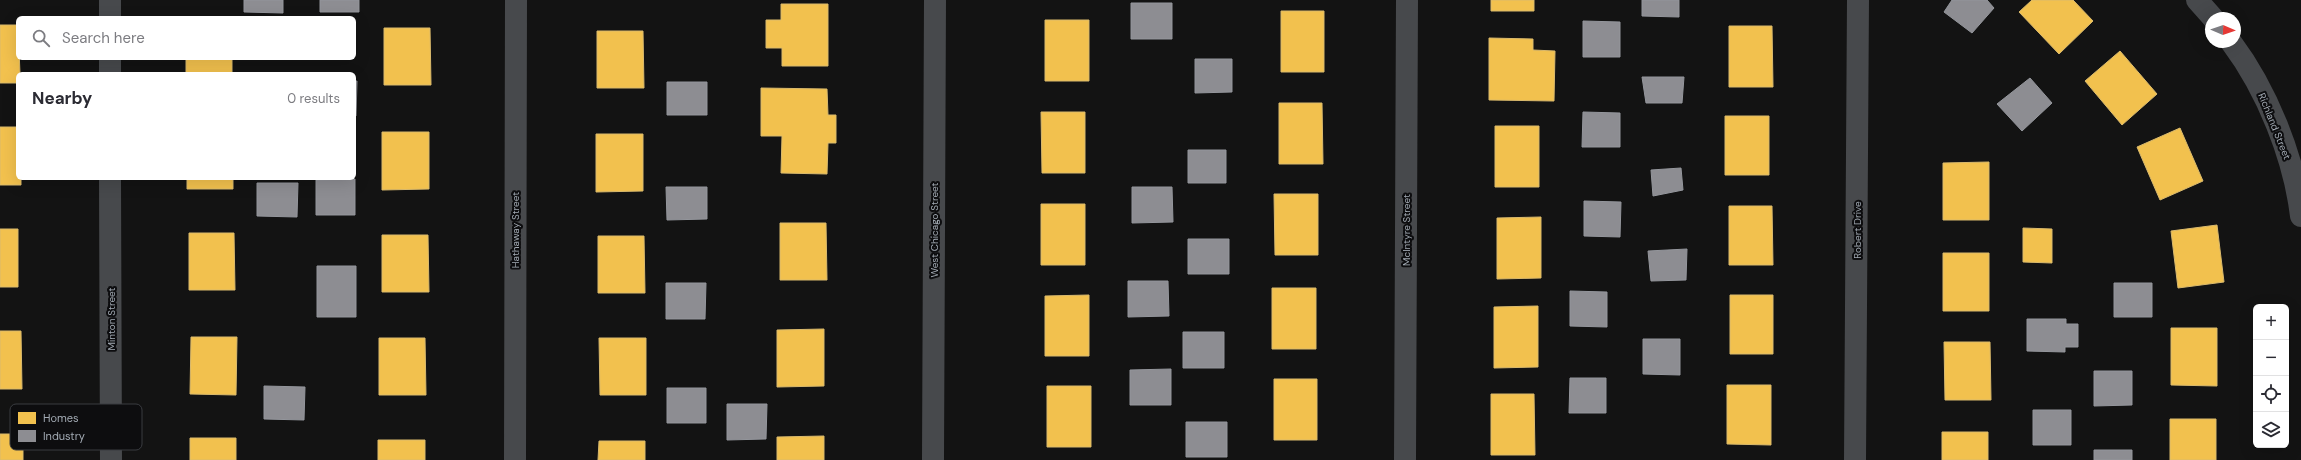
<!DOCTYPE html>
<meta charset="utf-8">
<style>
body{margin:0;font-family:"DM Sans",sans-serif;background:#f7f7f7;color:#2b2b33}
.controls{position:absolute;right:12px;bottom:12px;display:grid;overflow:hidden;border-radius:6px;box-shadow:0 4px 16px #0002}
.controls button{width:36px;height:36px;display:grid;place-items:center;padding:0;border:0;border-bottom:1px solid #e1e1e2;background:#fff;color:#2b2b33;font:20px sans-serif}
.compass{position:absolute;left:2205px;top:12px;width:36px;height:36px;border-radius:50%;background:#fff;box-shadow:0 4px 16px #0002;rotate:92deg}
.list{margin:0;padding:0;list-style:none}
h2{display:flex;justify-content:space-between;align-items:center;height:52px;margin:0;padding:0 16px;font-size:17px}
h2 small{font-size:13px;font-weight:400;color:#7c7c81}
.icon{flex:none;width:22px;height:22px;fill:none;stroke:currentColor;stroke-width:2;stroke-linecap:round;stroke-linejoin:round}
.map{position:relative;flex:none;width:2301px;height:460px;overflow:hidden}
.search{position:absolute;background:#fff;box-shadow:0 4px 16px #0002;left:16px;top:16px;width:340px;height:44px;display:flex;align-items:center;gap:10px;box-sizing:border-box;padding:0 14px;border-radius:6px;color:#7c7c81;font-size:15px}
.panel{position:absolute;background:#fff;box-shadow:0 4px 16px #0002;left:16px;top:72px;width:340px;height:108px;border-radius:6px}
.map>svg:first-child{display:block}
.homes{fill:#f2c14e;stroke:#daba6d}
.industry{fill:#8d8d92;stroke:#94969c}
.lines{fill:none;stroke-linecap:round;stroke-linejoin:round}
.minor{stroke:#47494c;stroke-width:22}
.labels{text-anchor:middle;stroke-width:4;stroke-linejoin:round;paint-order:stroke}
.street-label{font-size:10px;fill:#a3abb4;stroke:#0d0d0f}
.key{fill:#0d0d0f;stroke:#3a3c41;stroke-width:1}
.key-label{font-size:11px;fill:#a3abb4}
</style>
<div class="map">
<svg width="2301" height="460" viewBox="0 0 2301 460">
<rect width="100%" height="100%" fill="#131313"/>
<path class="homes" d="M 1491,0 L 1534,0 L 1534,11 L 1491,11 Z
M 2032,0 L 2073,0 L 2093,21 L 2059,54 L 2019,12 Z
M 781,4 L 828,4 L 828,66 L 782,66 L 782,48 L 766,48 L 766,20 L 781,20 Z
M 1281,11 L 1324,11 L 1324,72 L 1281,72 Z
M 1045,20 L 1089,20 L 1089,81 L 1045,81 Z
M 0,25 L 18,25 L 20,74 L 18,74 L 18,83 L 0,83 Z
M 1729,26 L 1772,26 L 1773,87 L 1729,87 Z
M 384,28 L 430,28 L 431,85 L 384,85 Z
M 597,31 L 643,31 L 644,88 L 597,88 Z
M 1489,38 L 1533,39 L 1533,50 L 1555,51 L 1554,101 L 1489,100 Z
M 2120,51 L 2157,94 L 2122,125 L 2085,81 Z
M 186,58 L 232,58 L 232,74 L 186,74 Z
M 761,88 L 827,89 L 828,115 L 836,115 L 836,143 L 828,143 L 827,174 L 781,173 L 782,136 L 761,136 Z
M 1279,103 L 1322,103 L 1323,164 L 1279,164 Z
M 1041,112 L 1085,112 L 1085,173 L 1042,173 Z
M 1725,116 L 1769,116 L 1769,175 L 1725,175 Z
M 1495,126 L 1539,126 L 1539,187 L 1495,187 Z
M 0,127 L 18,127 L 18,178 L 21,178 L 21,185 L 0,185 Z
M 2180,128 L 2203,181 L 2160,200 L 2137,147 Z
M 382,132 L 429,132 L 429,189 L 382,190 Z
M 596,134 L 643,134 L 643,191 L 596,192 Z
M 1989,162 L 1989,220 L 1943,220 L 1943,163 Z
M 187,178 L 233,178 L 233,189 L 187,189 Z
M 1274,194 L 1318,194 L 1318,255 L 1275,255 Z
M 1041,204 L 1085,204 L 1085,265 L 1041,265 Z
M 1729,206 L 1772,206 L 1773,265 L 1729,265 Z
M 1541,217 L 1541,278 L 1497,279 L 1497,218 Z
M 780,223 L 826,223 L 827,280 L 780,280 Z
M 2217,225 L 2224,282 L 2178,288 L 2171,231 Z
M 2023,228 L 2052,229 L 2052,263 L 2023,262 Z
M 0,229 L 18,229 L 18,287 L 0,287 Z
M 189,233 L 234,233 L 235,290 L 189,290 Z
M 382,235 L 428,235 L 429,292 L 382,292 Z
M 598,236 L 644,236 L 645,293 L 598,293 Z
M 1943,253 L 1989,253 L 1989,311 L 1943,311 Z
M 1272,288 L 1316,288 L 1316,349 L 1272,349 Z
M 1089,295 L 1089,356 L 1045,356 L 1045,296 Z
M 1730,295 L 1773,295 L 1773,354 L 1730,354 Z
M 1538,306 L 1538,367 L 1494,368 L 1494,307 Z
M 2171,328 L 2217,328 L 2217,386 L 2171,385 Z
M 824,329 L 824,386 L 777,387 L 777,330 Z
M 0,331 L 21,331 L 22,389 L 0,389 Z
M 191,337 L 237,337 L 236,395 L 190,394 Z
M 379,338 L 425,338 L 426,395 L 379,395 Z
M 599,338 L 646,338 L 646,395 L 600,395 Z
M 1944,342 L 1990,342 L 1991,400 L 1945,400 Z
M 1274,379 L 1317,379 L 1317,440 L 1274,440 Z
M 1727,385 L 1771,385 L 1771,445 L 1727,444 Z
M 1047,386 L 1091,386 L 1091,447 L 1047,447 Z
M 1491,394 L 1534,394 L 1535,455 L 1491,455 Z
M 2170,419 L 2216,419 L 2216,460 L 2170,460 Z
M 1942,432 L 1988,432 L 1988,460 L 1942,460 Z
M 0,434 L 23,434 L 23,460 L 0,460 Z
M 824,436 L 824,460 L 777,460 L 777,437 Z
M 190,438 L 236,438 L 236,460 L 190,460 Z
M 378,440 L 425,440 L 425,460 L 378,460 Z
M 599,441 L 645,441 L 645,460 L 598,460 Z"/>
<path class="industry" d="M 244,0 L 283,0 L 283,13 L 244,12 Z
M 320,0 L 359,0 L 359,12 L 320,12 Z
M 1642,0 L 1679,0 L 1679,17 L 1642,16 Z
M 1952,0 L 1987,0 L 1994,8 L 1972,33 L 1944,12 Z
M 1131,3 L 1172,3 L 1172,39 L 1131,39 Z
M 1583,21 L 1620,22 L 1620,57 L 1583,57 Z
M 1195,59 L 1232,59 L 1232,92 L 1195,93 Z
M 1642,77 L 1684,77 L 1682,103 L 1646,103 Z
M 2030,78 L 2052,103 L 2022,131 L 1997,104 Z
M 354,81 L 357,81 L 356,116 L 354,116 Z
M 667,82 L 707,82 L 707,115 L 667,115 Z
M 1583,112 L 1620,113 L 1620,147 L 1582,147 Z
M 1188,150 L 1226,150 L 1226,183 L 1188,183 Z
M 1681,168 L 1683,190 L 1653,196 L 1651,170 Z
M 355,179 L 355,215 L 316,215 L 316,180 Z
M 257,183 L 298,183 L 297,217 L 257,216 Z
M 666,187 L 707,187 L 707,219 L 667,220 Z
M 1132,187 L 1172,187 L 1173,222 L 1132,223 Z
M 1584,201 L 1621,202 L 1620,237 L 1584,236 Z
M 1188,239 L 1229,239 L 1229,274 L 1188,274 Z
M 1687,249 L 1686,280 L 1651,281 L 1648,251 Z
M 317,266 L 356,266 L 356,317 L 317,317 Z
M 1128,281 L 1168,281 L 1169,316 L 1128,317 Z
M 666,283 L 706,283 L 705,319 L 666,319 Z
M 2114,283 L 2152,283 L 2152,317 L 2114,317 Z
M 1570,291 L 1607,292 L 1607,327 L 1570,326 Z
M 2027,319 L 2066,319 L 2066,324 L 2078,324 L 2078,347 L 2065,347 L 2065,352 L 2027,351 Z
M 1183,332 L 1224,332 L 1224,368 L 1183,368 Z
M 1643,339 L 1680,339 L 1680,375 L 1643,374 Z
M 1171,369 L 1171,405 L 1130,405 L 1130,370 Z
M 2094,371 L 2132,371 L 2132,405 L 2094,406 Z
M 1570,378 L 1606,378 L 1606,413 L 1569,413 Z
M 264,386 L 305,387 L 304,420 L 264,419 Z
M 667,388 L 706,388 L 706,423 L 667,423 Z
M 727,404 L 767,404 L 766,439 L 727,440 Z
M 2033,410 L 2071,410 L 2071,445 L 2033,445 Z
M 1186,422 L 1227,422 L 1227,457 L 1186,457 Z
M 2094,450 L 2132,450 L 2132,460 L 2094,460 Z"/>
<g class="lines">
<path class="minor" d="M 110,0 L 110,18
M 2197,0 L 2213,18
M 2231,42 C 2267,90 2294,157 2301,216
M 110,58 L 110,74
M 110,178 L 111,460
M 515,460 L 516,0
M 933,460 L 935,0
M 1405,460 L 1407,0
M 1855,460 L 1858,0"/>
</g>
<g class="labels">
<g class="street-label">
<text transform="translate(2275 126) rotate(68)" y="4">Richland Street</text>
<text transform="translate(515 230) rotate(-90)" y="4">Hathaway Street</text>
<text transform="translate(934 230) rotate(-90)" y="4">West Chicago Street</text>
<text transform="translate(1406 230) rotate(-90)" y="4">McIntyre Street</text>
<text transform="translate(1857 230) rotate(-90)" y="4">Robert Drive</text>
<text transform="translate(111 319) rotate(-90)" y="4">Minton Street</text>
</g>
</g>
<rect x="10" y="404" width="132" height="46" rx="6" class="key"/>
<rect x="18" y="412" width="18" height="12" fill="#f2c14e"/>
<rect x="18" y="430" width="18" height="12" fill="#8d8d92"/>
<g class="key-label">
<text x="43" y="422">Homes</text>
<text x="43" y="440">Industry</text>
</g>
</svg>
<div class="controls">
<button>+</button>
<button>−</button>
<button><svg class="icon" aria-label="locate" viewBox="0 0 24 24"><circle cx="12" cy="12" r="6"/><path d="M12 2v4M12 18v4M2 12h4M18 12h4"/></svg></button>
<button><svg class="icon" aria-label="layers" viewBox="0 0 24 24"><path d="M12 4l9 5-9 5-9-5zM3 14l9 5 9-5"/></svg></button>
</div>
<svg class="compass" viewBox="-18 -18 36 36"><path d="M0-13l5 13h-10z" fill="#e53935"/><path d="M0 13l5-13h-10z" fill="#7c7c81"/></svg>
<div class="search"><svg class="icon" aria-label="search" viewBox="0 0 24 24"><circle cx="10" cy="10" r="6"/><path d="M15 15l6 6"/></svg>Search here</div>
<section class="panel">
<h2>Nearby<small>0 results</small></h2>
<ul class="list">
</ul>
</section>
</div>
